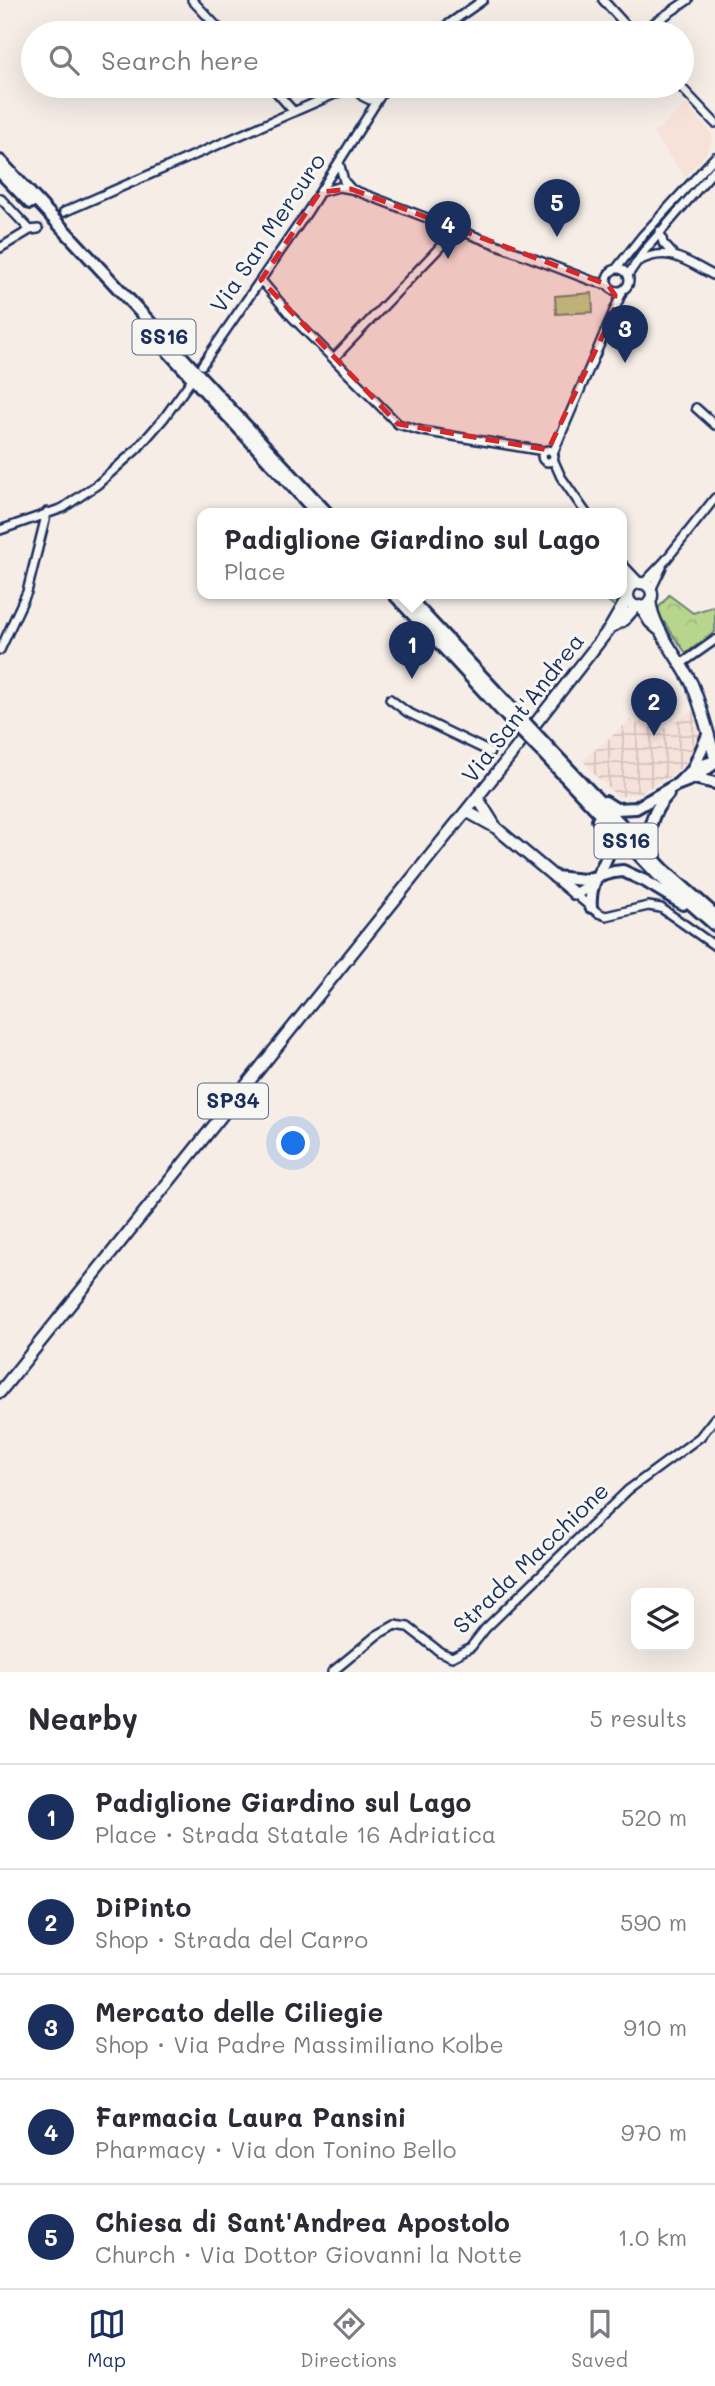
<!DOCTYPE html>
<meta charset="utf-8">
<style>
body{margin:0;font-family:Mali,sans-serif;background:#f2f2f3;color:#2b2b33}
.controls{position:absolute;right:21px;bottom:21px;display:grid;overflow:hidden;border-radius:14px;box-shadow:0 7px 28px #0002}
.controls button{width:63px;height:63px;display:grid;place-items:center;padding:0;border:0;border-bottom:2px solid #e1e1e2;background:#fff;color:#2b2b33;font:35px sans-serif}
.you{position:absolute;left:294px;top:1144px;width:24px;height:24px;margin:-18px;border:5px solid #fff;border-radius:50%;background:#1a73e8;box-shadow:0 0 0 10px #1a73e833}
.badge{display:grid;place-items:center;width:46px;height:46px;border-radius:50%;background:#1b2f5e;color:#fff;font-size:23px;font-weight:700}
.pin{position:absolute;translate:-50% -58px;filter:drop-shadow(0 2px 4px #0008)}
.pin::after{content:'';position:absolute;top:37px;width:24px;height:21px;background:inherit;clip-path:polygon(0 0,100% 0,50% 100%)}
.popup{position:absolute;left:197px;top:508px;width:430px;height:91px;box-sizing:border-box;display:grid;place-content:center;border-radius:14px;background:#fff;filter:drop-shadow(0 2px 5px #0005);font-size:23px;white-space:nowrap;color:#7c7c81}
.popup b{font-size:26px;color:#2b2b33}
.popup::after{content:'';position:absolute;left:50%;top:100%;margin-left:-14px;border:14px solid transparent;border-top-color:#fff}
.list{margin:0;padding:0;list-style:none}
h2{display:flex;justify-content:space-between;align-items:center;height:91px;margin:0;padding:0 28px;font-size:30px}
h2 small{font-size:23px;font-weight:400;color:#7c7c81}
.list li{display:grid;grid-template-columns:46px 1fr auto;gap:21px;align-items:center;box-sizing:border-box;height:105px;padding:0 28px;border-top:2px solid #e1e1e2}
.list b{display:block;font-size:26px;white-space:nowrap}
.list p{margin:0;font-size:23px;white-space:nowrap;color:#7c7c81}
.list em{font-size:23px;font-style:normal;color:#7c7c81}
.icon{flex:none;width:38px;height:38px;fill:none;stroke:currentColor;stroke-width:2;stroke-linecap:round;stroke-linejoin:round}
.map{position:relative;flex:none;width:715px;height:1672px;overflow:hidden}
.search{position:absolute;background:#fff;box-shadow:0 7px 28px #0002;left:21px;right:21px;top:21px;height:77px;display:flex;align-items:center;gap:18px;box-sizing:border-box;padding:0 24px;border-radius:38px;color:#7c7c81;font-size:26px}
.sheet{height:616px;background:#fff}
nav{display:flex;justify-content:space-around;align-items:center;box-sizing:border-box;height:98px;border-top:2px solid #e1e1e2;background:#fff;font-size:19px;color:#7c7c81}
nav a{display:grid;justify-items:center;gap:4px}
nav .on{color:#1b2f5e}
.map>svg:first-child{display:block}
.built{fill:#f7e2da}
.industrial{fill:url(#industrial-grid)}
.forest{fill:url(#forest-crowns);stroke:#6a8276;stroke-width:2}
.park{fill:url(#park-dots);stroke:#6a8276;stroke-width:2}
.pitch{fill:#b8d58d;stroke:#6a8276;stroke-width:2}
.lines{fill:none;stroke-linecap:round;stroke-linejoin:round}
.minor-tunnel{stroke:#cac7cc;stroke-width:7;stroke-dasharray:7 3.5;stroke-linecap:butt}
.minor-casing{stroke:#1b2f5e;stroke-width:12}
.major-casing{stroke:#1b2f5e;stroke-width:15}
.highway-casing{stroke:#1b2f5e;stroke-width:16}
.minor{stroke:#f6f6f2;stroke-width:7}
.major{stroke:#f6f6f2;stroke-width:10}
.highway{stroke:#f6f6f2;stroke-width:10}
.highway-bridge-casing{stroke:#1b2f5e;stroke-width:16;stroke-linecap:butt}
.highway-bridge{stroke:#f6f6f2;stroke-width:10}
.marked{fill:#d62828;fill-opacity:0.2;stroke:#d62828;stroke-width:5;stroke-dasharray:14 9;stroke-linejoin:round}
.labels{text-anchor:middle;stroke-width:6;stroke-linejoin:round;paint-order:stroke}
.shield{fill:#f6f6f2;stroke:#5d6b8a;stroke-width:2}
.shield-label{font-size:21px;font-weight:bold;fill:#1b2f5e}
.street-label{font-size:23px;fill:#1b2f5e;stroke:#f6f6f2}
</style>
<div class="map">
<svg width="715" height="1672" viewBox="0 0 715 1672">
<defs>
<pattern id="industrial-grid" width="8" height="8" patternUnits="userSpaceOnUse" patternTransform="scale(1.75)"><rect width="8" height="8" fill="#f7e2da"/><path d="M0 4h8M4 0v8" fill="none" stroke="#d3c2be"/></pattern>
<pattern id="forest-crowns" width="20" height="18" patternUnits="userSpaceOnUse" patternTransform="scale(1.75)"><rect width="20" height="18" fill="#b8d58d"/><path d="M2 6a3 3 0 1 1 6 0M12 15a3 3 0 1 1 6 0" fill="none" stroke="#9eb77c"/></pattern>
<pattern id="park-dots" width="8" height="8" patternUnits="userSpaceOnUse" patternTransform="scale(1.75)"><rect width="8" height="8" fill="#b8d58d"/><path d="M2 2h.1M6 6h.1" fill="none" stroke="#9eb77c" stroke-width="1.8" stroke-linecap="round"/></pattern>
</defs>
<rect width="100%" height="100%" fill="#f6ede7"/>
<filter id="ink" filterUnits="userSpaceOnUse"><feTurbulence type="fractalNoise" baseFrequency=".0143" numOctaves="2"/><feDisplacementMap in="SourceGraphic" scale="14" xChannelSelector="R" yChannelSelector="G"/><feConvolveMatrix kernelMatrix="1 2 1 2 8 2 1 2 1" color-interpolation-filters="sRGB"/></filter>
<g filter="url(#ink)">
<path class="built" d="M 687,104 L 712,134 L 711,143 L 706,154 L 685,177 L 653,134 Z"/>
<path class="industrial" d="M 692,710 L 702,738 L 696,752 L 687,763 L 672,775 L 640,793 L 618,797 L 594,774 L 583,760 L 631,720 L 635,725 L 647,717 L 660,732 Z"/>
<path class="forest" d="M 669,595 L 693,613 L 715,606 L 715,632 L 686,653 L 656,611 Z"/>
<path class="park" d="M 622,574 C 628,588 627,596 617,608 L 598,593 L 622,593 Z"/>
<path class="pitch" d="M 592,293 L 593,312 L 556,314 L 555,296 Z"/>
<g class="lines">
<path class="minor-tunnel" d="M 38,229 L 64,212"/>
<g class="minor-casing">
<path id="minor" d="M 192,0 L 223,33
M 603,0 L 633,33
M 436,33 L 483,0
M 639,33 L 688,0
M 271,86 L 294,112
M 361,86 L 362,96 L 370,100 L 379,98 L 387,86
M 680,86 L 715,123
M 339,162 L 344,181 L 351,189
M 320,192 L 339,187 L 351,189 L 592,281 L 608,285
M 0,198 L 30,230
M 64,212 L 353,86
M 660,231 L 663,243 L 672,253
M 0,248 L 30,230 L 38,229
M 639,261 C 669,245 687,262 715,276
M607 280a11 11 0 1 1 22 0a11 11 0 1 1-22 0Z
M 616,269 L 643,235 L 715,157
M 628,275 L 645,250 L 715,169
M 261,280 L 292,317 L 398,424 L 422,431 L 544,451
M 334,358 L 442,245 L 449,227
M 202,365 L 308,211 L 379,98
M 696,408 L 715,425
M542 456a6 6 0 1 1 12 0a6 6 0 1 1-12 0Z
M 553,453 L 623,290
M 553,459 L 561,477 L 586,513
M 0,530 L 63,508 L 98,484 L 137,449 L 164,418 L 190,382
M 622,564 L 640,583
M 624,568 L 631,587
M 644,583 L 665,561 L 715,498
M 651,590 L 662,567
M 0,650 L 27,592 L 47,512
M 681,664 L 715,640
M 390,699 L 407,712 L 490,752
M 575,894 L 598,913 L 606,916 L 648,906 L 661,908 L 715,946
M 332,1672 L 377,1635 L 395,1625 L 408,1627 L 440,1652 L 452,1657 L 471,1647 L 485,1629 L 628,1490 L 700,1437 L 715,1418"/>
</g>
<g class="major-casing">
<path id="major" d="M628 595a12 12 0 1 1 24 0a12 12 0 1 1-24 0Z
M 650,600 C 653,630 679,657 692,684 C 702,708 708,733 715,758
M 640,606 L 650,622 L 658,629
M 613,626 L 624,620 L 636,606
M 477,797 L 495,826
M 466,811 L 495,827 L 575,894
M 0,1392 L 507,760 L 610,628 L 628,597"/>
</g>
<g class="highway-casing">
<path id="highway" d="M 0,161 L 327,513
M 0,172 L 30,203
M 165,348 L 317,513
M 393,593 L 513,723
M 404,593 L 518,715
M 547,746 L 664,870 L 715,915
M 542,752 L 658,875 L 715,925
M 693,769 L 708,735
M 694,778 L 715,783
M 679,783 C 690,771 699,764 715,762
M 605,802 L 616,809 L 636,808 L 676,785 L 694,778 L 715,763
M 655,856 C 642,836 653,810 668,794
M 555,877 L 584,880 L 614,872 L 623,871 L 645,881 L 683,904
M 575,894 L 591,886
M 591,907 C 587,866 628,860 598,820"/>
</g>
<use href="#minor" class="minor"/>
<use href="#major" class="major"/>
<use href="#highway" class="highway"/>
<g class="highway-bridge-casing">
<path id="highway-bridge" d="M 518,715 L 547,746
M 513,723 L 542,752"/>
</g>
<use href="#highway-bridge" class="highway-bridge"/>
</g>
</g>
<path class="marked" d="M 351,189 L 608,285 L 615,295 L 614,312 L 548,450 L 398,424 L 261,280 L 320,192 Z"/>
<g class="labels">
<g class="shield">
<rect x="132.5" y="319.5" width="63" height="35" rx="5"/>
<rect x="594.5" y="823.5" width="63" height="35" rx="5"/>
<rect x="198" y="1083.5" width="70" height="35" rx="5"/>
</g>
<g class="shield-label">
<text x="164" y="344">SS16</text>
<text x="626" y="848">SS16</text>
<text x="233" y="1108">SP34</text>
</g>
<g class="street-label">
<text transform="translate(268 233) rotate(-56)" y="8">Via San Mercuro</text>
<text transform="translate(523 708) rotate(-52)" y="8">Via Sant'Andrea</text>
<text transform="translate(531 1558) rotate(-44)" y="8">Strada Macchione</text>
</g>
</g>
</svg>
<div class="controls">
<button><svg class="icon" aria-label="layers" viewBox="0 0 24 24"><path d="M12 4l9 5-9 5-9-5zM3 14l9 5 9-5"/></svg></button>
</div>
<div class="you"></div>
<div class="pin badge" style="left:412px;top:679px">1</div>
<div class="popup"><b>Padiglione Giardino sul Lago</b>Place</div>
<div class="pin badge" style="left:654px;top:736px">2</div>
<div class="pin badge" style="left:625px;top:363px">3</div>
<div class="pin badge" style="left:448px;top:259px">4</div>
<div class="pin badge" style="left:557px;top:237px">5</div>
<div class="search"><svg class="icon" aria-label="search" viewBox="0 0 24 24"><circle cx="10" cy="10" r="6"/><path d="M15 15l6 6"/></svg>Search here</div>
</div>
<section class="sheet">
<h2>Nearby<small>5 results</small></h2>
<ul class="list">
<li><span class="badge">1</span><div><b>Padiglione Giardino sul Lago</b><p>Place · Strada Statale 16 Adriatica</p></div><em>520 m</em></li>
<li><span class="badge">2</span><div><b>DiPinto</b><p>Shop · Strada del Carro</p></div><em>590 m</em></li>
<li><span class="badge">3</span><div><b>Mercato delle Ciliegie</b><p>Shop · Via Padre Massimiliano Kolbe</p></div><em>910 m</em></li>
<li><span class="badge">4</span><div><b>Farmacia Laura Pansini</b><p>Pharmacy · Via don Tonino Bello</p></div><em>970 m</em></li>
<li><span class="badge">5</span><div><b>Chiesa di Sant'Andrea Apostolo</b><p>Church · Via Dottor Giovanni la Notte</p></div><em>1.0 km</em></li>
</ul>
</section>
<nav>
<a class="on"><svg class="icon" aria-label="map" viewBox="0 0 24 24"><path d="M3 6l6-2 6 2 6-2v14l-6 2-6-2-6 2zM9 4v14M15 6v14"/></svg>Map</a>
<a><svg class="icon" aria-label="directions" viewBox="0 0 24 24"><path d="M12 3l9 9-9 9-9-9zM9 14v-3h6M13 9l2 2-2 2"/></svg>Directions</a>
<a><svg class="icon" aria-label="saved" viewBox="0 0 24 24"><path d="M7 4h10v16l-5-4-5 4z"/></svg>Saved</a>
</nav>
